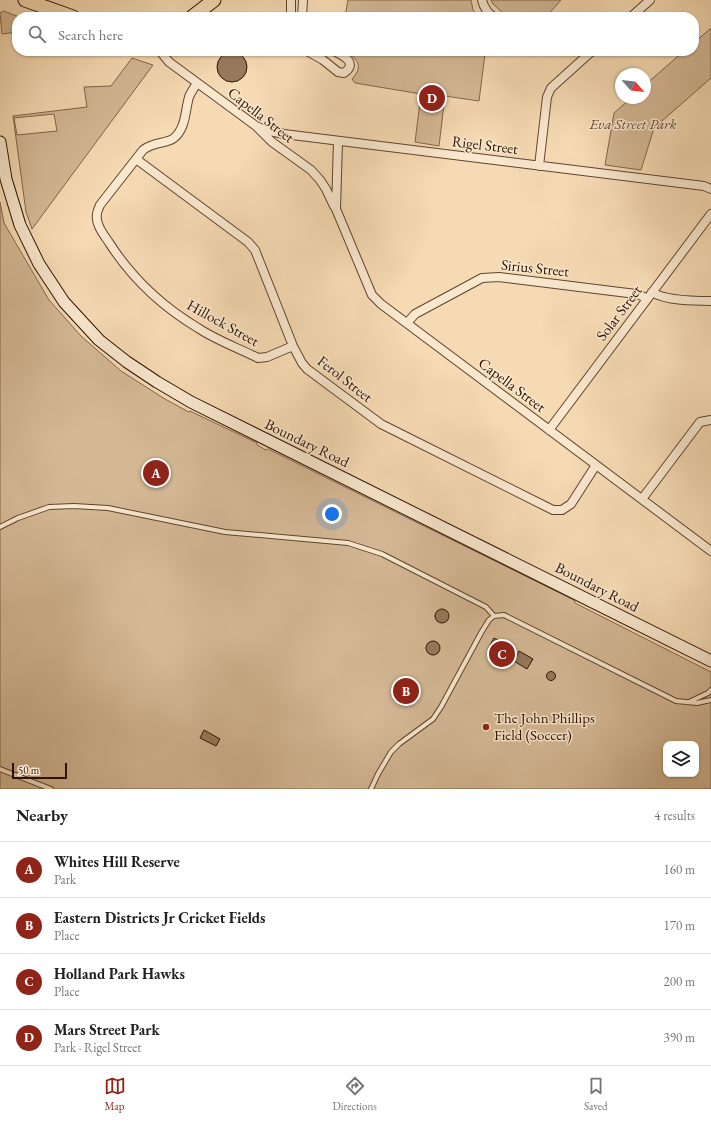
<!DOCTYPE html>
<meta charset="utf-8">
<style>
body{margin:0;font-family:"EB Garamond",serif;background:#f6f6f6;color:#202124}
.controls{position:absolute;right:12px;bottom:12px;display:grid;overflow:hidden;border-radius:8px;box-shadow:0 1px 3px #0004}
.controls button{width:36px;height:36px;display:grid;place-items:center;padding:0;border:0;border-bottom:1px solid #e0e0e0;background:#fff;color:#202124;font:20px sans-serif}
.compass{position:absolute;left:615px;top:68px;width:36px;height:36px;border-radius:50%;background:#fff;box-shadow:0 1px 3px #0004;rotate:117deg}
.scale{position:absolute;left:12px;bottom:10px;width:55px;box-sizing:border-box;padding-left:4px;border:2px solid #2d1200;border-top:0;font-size:11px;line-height:14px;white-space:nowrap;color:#2d1200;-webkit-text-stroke:3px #f9e7ce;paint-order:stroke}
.you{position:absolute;left:332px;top:514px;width:14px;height:14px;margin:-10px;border:3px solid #fff;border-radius:50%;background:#1a73e8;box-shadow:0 0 0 6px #1a73e833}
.badge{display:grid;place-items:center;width:26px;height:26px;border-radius:50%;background:#8f2418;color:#fff;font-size:13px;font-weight:700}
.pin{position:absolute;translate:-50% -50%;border:2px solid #fff;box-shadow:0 1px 4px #0006}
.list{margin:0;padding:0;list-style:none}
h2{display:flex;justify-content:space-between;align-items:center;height:52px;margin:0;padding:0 16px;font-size:17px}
h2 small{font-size:13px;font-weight:400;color:#757577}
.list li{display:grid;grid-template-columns:26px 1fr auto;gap:12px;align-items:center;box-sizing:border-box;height:56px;padding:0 16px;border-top:1px solid #e0e0e0}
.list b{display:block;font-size:15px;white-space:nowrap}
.list p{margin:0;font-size:13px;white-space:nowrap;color:#757577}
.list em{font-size:13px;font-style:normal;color:#757577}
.icon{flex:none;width:22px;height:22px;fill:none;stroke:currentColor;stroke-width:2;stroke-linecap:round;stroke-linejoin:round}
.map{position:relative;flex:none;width:711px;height:789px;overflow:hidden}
.search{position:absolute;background:#fff;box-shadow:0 1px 3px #0004;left:12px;right:12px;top:12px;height:44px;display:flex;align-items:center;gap:10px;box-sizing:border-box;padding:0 14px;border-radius:16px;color:#757577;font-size:15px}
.sheet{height:276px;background:#fff}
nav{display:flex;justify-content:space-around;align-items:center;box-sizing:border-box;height:56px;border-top:1px solid #e0e0e0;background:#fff;font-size:11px;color:#757577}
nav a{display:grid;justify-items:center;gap:2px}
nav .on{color:#8f2418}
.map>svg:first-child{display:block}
.green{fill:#d4b895;stroke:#80654a;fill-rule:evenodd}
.building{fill:#967a5d;stroke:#2d1200}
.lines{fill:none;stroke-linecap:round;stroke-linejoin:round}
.lane-casing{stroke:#5f442d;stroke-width:6}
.street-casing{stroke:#5f442d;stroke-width:10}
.secondary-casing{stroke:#2d1200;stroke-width:13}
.primary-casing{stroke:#2d1200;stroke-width:15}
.lane{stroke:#f9e7ce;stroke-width:4}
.street{stroke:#f9e7ce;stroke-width:8}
.secondary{stroke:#f9e7ce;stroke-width:11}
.primary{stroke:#f6dab3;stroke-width:13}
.poi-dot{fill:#8f2418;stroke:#f9e7ce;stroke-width:1.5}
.labels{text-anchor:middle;stroke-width:3;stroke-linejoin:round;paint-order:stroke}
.street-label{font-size:15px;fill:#2d1200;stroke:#f9e7ce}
.park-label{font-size:15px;font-style:italic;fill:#674c34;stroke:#f9e7ce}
.poi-label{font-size:15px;fill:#2d1200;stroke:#f9e7ce;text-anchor:start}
</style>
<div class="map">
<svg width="711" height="789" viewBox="0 0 711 789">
<rect width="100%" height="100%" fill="#f6dab3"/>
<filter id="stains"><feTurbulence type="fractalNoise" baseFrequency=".005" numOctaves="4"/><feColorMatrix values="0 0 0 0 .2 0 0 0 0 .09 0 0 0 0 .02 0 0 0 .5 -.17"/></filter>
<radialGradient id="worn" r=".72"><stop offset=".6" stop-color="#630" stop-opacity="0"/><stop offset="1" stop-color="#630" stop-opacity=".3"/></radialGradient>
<path class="green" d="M 348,0 L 471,0 L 473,10 L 479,17 L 345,17 Z
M 491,0 L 561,0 L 546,17 L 506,16 L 493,4 Z
M 4,11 L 19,17 L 17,17 L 17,32 L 2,34 L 0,13 Z
M 711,28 L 711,78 L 654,128 L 641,170 L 605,165 L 614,113 L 631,98 L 645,98 L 645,85 L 684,51 L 694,51 L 694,43 Z
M 349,51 L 487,51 L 485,54 L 479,101 L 445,96 L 439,146 L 415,142 L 421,94 L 355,83 L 352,79 C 362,68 360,61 348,53 Z
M 132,58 L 153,65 L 32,229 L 26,212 L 13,116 L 87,107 L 84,87 L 111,86 ZM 54,114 L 57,131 L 17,135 L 14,118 Z
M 0,202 L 4,223 L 49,300 L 81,336 L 121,371 L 165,399 L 189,412 L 190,411 L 257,443 L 257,445 L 266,450 L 268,449 L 574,600 L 575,603 L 711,672 L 711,789 L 0,789 ZM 666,744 L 696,744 L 696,774 L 666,774 Z"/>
<path class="building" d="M217 67a15 15 0 1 1 30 0a15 15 0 1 1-30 0Z
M435 616a7 7 0 1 1 14 0a7 7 0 1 1-14 0Z
M 494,638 L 516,650 L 510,661 L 507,659 L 504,665 L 489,657 L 492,651 L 488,649 Z
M426 648a7 7 0 1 1 14 0a7 7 0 1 1-14 0Z
M 519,651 L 533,659 L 527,669 L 514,661 Z
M546.5 676a4.5 4.5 0 1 1 9 0a4.5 4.5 0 1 1-9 0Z
M 405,679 L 417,685 L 408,703 L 396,698 Z
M 204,730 L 220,739 L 216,746 L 200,738 Z"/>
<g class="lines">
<g class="lane-casing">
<path id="lane" d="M 0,527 L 18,518 L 49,507 L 74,506 L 108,508 L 225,532 L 348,543 L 382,554 L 486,607 L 494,616
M 689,702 L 708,693 L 711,690
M 0,769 L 51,789
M 371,789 L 378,774 L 391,752 L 399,744 L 433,719 L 441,707 L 481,633 L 489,620 L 494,616 L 504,615 L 676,701 L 697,703 L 711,700"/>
</g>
<g class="street-casing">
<path id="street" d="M 482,0 C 484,8 487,13 494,17
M 291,17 L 291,0
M 302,17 L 303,0
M 631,17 L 650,0
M 160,51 L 169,62 L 256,126 L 272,142 L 311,170 L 320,180 L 326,189 L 334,206
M 307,51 L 323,60 L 338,72 L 344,73 C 358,63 344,56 334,51
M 197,83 C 194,88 191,92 189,97 C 185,111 186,128 174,138 C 167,144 154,141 143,150 L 100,205 C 99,208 97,211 97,214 C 95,225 105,236 110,244 C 132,278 163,307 198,328 C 216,340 238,348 258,358 L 267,357 L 293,346
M 256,126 L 265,130 L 284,134 L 704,186 L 711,189
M 338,141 L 336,209 L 372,295 L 381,304 L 711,551
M 136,159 L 248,242 L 255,250 L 293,346 L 302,363 L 307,369 L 381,424 L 553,510 L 562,510 L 571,504 L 596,465
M 539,166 L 547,97 L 551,88 L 592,51
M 652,292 C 665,301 696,301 711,301
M 407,323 L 415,314 L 482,278 L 499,277 L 636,294 L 640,295 L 647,299
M 549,430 L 711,214
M 642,499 L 700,422 L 711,420"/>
</g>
<g class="secondary-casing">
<path id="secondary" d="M 0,142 L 6,179 L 20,225 L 39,264 L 64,302 L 99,340 L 127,362 L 157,382 L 191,402 L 711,661"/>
</g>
<g class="primary-casing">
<path id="primary" d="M 25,0 L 73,17
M 192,17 L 214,0"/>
</g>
<use href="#lane" class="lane"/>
<use href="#street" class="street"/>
<use href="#secondary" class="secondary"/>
<use href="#primary" class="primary"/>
</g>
<circle class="poi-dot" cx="486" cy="727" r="4"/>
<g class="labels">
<g class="street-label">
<text transform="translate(261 115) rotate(38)" y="5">Capella Street</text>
<text transform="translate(485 145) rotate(7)" y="5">Rigel Street</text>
<text transform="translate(535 268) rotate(6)" y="5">Sirius Street</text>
<text transform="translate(619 313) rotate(-53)" y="5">Solar Street</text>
<text transform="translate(223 323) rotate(29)" y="5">Hillock Street</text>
<text transform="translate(345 379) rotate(38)" y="5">Ferol Street</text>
<text transform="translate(512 385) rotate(37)" y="5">Capella Street</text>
<text transform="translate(307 443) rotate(26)" y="5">Boundary Road</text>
<text transform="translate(597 587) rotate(27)" y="5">Boundary Road</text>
</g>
<g class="park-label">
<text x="633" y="129">Eva Street Park</text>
</g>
<g class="poi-label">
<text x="494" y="723">The John Phillips<tspan x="494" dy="17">Field (Soccer)</tspan></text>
</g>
</g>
<rect width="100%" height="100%" filter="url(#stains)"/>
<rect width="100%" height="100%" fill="url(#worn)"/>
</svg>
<div class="controls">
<button><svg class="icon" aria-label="layers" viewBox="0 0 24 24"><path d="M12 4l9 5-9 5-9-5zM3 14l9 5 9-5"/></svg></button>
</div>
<svg class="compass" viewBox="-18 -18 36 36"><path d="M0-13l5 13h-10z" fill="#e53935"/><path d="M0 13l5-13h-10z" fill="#757577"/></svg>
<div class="scale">50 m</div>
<div class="you"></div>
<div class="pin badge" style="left:156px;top:473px">A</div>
<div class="pin badge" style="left:406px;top:691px">B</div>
<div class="pin badge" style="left:502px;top:654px">C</div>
<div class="pin badge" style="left:432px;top:98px">D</div>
<div class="search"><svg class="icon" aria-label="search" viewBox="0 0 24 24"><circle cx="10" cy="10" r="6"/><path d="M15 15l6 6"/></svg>Search here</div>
</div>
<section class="sheet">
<h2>Nearby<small>4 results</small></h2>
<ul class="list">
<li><span class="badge">A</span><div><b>Whites Hill Reserve</b><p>Park</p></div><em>160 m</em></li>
<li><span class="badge">B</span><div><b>Eastern Districts Jr Cricket Fields</b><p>Place</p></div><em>170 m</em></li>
<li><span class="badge">C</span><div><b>Holland Park Hawks</b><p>Place</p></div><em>200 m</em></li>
<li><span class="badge">D</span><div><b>Mars Street Park</b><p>Park · Rigel Street</p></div><em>390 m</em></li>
</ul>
</section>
<nav>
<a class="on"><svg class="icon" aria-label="map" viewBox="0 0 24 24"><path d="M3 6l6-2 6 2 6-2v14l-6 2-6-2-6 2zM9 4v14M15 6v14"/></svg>Map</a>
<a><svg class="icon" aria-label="directions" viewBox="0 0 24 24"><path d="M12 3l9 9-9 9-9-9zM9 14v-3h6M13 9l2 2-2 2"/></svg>Directions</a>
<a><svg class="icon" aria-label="saved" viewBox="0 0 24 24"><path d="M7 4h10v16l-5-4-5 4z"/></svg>Saved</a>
</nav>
